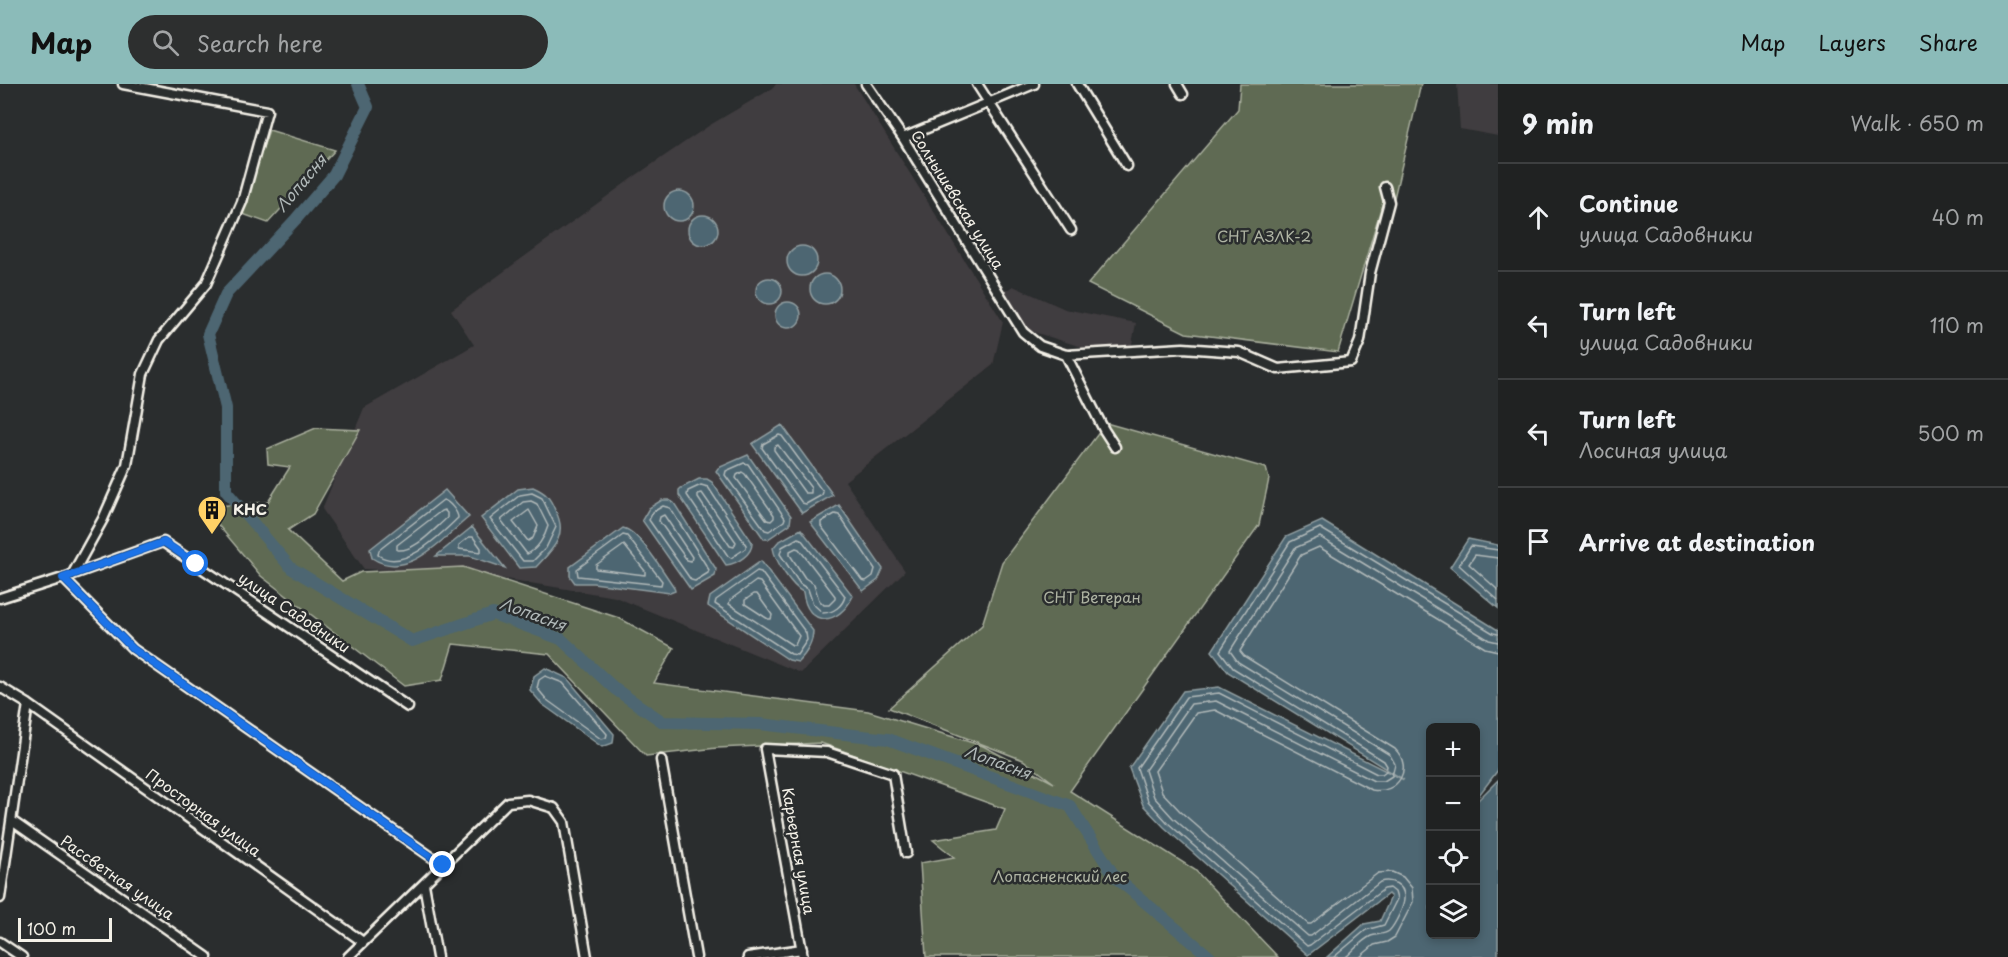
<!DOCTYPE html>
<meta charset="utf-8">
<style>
body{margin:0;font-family:"Playpen Sans",sans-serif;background:#2d2f2f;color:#f1f3f6}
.controls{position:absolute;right:18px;bottom:18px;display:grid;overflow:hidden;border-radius:9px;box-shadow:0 3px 9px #0003}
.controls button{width:54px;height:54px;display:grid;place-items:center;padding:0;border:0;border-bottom:2px solid #3d3f40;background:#202222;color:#f1f3f6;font:30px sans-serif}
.scale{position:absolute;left:18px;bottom:15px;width:94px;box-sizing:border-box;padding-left:6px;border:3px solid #f4f1e8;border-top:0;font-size:16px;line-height:21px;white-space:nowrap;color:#f4f1e8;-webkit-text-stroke:4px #2a2d2e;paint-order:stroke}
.stop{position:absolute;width:18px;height:18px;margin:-14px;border:4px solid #1a73e8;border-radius:50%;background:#fff}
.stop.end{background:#1a73e8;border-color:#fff;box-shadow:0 2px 6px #0008}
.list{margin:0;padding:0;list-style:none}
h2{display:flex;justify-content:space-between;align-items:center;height:78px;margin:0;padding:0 24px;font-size:26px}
h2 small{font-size:20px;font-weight:400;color:#a2a4a5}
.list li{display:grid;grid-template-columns:39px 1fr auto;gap:18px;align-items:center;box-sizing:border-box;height:108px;padding:0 24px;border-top:2px solid #3d3f40}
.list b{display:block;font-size:22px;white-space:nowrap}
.list p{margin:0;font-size:20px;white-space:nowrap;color:#a2a4a5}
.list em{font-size:20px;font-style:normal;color:#a2a4a5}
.icon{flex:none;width:33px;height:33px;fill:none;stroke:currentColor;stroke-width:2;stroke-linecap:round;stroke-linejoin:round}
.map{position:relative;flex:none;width:1498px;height:873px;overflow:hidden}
header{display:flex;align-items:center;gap:36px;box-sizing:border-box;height:84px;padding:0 30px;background:#8bbbb9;color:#111}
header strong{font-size:28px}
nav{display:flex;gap:33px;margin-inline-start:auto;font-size:21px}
.search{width:420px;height:54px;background:#2d2f2f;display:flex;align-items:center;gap:15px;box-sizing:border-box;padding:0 21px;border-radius:33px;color:#a2a4a5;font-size:22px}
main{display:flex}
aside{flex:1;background:#202222}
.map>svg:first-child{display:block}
.built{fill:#403c3f}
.green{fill:#5e6b52;stroke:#a9ae9d;stroke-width:1.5}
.water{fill:#4d6672;stroke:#909ea1;stroke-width:1.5}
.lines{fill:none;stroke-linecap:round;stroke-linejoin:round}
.shore{stroke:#b1b9b9;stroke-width:1.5}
.river{stroke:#4d6672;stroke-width:12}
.minor-casing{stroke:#f4f1e8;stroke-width:13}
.minor{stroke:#2a2d2e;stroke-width:8}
.route{stroke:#1a73e8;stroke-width:8}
.labels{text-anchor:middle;stroke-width:5;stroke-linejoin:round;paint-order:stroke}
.street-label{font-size:15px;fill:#f4f1e8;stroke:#2a2d2e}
.park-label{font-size:15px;fill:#b0b5a4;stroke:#2a2d2e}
.poi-label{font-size:15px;font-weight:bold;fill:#f4f1e8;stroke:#2a2d2e;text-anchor:start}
.water-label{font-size:16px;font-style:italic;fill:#b1b9b9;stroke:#2a2d2e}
</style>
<header>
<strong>Map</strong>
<div class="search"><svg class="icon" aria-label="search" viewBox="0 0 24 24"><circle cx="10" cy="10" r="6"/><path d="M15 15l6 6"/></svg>Search here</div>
<nav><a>Map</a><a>Layers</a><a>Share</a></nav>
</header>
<main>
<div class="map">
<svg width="1498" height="873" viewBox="0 0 1498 873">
<rect width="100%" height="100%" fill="#2a2d2e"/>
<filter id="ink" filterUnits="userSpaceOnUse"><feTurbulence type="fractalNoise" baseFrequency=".0167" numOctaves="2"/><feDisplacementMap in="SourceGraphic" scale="12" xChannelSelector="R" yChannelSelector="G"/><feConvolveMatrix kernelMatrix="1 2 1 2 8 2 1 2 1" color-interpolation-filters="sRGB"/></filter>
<g filter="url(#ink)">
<path class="built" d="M 776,0 L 854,0 L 1003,238 L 993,281 L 845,397 L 905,487 L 801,589 L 615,513 L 462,488 L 364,485 L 322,425 L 364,324 L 474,261 L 451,226 L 635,92 L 710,41 L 773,4 Z
M 1457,0 L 1498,0 L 1498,52 L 1460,45 Z
M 1013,202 L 1065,225 L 1136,239 L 1131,265 L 1085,264 L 1024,245 L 1000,206 L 1010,205 Z"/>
<path class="green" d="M 1240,0 L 1421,0 L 1394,114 L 1384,114 L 1338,268 L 1186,249 L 1088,200 L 1238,25 Z
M 269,46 L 335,66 L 268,139 L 240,129 Z
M 1106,339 L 1266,384 L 1269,395 L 1259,441 L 1070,707 L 1195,786 L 1278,873 L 926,873 L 920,779 L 954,773 L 933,756 L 996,746 L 1005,725 L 821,659 L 717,664 L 646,672 L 549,570 L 453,560 L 442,596 L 404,602 L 261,492 L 203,423 L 268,418 L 290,383 L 268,380 L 267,365 L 316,344 L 360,346 L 313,430 L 288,446 L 342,497 L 361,488 L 463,483 L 619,534 L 674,564 L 654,599 L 868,627 L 983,662 L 1054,699 L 1023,676 L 889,624 L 982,541 L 1002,478 Z"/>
<path class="water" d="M664 122a15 15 0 1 1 30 0a15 15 0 1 1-30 0Z
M688 146a15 15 0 1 1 30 0a15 15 0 1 1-30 0Z
M787 177a15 15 0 1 1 30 0a15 15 0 1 1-30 0Z
M810 205a15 15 0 1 1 30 0a15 15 0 1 1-30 0Z
M756 207a13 13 0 1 1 26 0a13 13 0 1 1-26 0Z
M775 231a13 13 0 1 1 26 0a13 13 0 1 1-26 0Z
M 782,341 L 833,411 L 802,429 L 752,360 Z
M 748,371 L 791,432 L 790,440 L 768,455 L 764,455 L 716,387 L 718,384 Z
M 699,395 L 707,395 L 712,398 L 752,458 C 753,470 737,480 726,481 L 679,411 L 679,406 L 681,404 Z
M 533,403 C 546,409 549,412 555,426 C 569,451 553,465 536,483 L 519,484 L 481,434 L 518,405 Z
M 445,406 L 469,433 C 443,454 408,498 372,474 L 370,465 Z
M 662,416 L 669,416 L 674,419 L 716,485 L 715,492 L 691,506 L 642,436 L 649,424 Z
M 839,421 L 883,485 L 878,496 L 863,507 L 810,438 Z
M 1322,437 L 1498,546 L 1498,686 L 1476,715 L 1476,644 L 1430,644 L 1430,850 L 1476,850 L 1476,718 L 1498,696 L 1498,873 L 1327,873 L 1364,840 L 1380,837 L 1391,813 L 1388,810 L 1308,871 L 1164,743 L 1143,721 L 1129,684 L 1183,607 L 1219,603 L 1404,696 L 1228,588 L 1212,567 L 1286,453 Z
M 472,443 L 505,484 L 470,472 L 436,472 Z
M 623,444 C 639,447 664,489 674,503 L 675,507 L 670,509 L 593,499 L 575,499 L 570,492 L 570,483 Z
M 801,445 L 853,512 C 839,542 807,544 803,508 C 792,503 775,477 773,464 L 778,458 Z
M 1468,455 L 1498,461 L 1498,524 L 1450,483 Z
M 761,477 L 813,547 C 813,560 807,569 798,578 L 789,576 L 708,522 L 710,513 Z
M 545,584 L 567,594 L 614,650 L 613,659 L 602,663 L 542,620 L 530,606 L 534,592 Z"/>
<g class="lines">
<path class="shore" d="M 779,351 L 782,352 L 823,408 L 822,411 L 806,420 L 802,419 L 762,364 L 763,360 Z
M 778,361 L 811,404 L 811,409 L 805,409 L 774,366 L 774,363 Z
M 744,379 L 748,380 L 785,434 L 784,437 L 769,447 L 765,446 L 725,391 L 726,387 Z
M 742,388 L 745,390 L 774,431 L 774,434 L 771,437 L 767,436 L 736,394 L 737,391 Z
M 701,401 L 708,403 L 746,461 L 746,464 L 731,474 L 728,472 L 687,411 L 688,407 Z
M 532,409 L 542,414 L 556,443 L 546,464 L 533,477 L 523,477 L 490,435 L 520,411 Z
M 702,409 L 736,458 L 734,463 L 730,462 L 698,414 L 698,410 Z
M 443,416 C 449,417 458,428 458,434 C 441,450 404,489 378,471 L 379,466 Z
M 531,417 L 537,420 L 548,442 C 545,453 537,466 527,470 L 501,436 L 523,418 Z
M 663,422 L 670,424 L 709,486 L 708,489 L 695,497 L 691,496 L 649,436 L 653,428 Z
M 529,426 L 538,442 L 533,454 L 528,457 L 513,438 Z
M 441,427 L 444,426 L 447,429 L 447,434 C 434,445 415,468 397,466 L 397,461 Z
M 835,430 L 839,431 L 875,485 L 873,492 L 866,497 L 862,496 L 821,442 L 821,438 Z
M 664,431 L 692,473 L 691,477 L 687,476 L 659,437 L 660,433 Z
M 623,451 L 627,452 L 662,497 L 661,501 L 578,492 L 577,485 Z
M 469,453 L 473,453 L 481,464 L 481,468 L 459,465 L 459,461 Z
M 798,454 L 801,455 L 845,512 C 843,522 833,529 823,529 L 813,520 L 808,505 L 800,500 L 780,470 L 782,463 Z
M 624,461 L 645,487 L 645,491 L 596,485 L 596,481 Z
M 796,464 L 799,465 L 835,512 L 835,515 L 829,521 L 824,521 L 819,516 L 814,500 L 805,494 L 790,471 L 790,467 Z
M 1498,466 L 1471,462 L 1459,481 L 1498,516
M 1498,474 L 1475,471 L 1469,480 L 1498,506
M 757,487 L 761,488 L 806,549 L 807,556 L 797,571 L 791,570 L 715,520 L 716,516 Z
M 756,497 L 760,498 L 799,552 L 795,561 L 792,561 L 729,520 L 730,516 Z
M 754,510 L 757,510 L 772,531 L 771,535 L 768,535 L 745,520 L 745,516 Z
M 545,592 L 563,599 L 607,650 L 606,654 L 601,655 L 547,616 L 537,604 L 539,596 Z
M 1334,873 L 1366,846 L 1384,841 L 1397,815 L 1395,808 L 1390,804 L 1384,805 L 1310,861 L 1307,862 L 1168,739 L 1148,717 L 1137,684 L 1186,613 L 1219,609 L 1377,690 L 1382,690 L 1386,687 L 1387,682 L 1384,677 L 1233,584 L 1220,567 L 1290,458 L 1320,444 L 1493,549 L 1498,550
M 1346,873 C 1353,867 1362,856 1371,852 C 1377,850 1384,851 1389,847 C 1395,841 1405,821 1404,813 C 1404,800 1391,795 1380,798 L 1311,852 L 1308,852 L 1173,734 L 1154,713 L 1145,686 L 1191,620 L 1216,617 L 1374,697 L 1384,697 L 1392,692 L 1395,680 L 1390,671 L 1238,578 L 1230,567 L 1295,464 L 1320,453 L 1489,556 L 1498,558
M 1360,873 L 1374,861 L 1387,858 L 1395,853 L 1413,818 L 1412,804 L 1403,793 L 1392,788 L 1378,789 L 1311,840 L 1308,840 L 1180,727 L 1162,708 L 1155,687 L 1196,629 L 1215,626 L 1372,706 C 1398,711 1414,684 1395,665 L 1244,572 L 1240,567 L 1301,471 L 1319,463 L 1485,564 L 1498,567"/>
<path class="river" d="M 358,0 L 368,23 L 334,91 L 296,135 L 226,210 L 208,250 L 226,324 L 226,407 L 291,484 L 412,557 L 493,530 L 561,555 L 615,605 L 663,638 L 760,640 L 888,655 L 1070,722 L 1115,793 L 1210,873"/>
<g class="minor-casing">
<path id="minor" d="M 866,0 L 903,54 L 1023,248 L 1040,262 L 1066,271 L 1183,264 L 1239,268 L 1278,285 L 1351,278 L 1360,257 L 1370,189 L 1389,118 L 1385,103
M 977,0 L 1071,146
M 1077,0 L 1127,82
M 1177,0 L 1183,10
M 903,54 L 1034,0
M 1066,271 L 1104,346 L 1115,363
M 72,491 L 103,435 L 127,381 L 143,290 L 159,256 L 206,200 L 242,118 L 267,27 L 123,0
M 63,494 L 133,565 L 443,781
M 0,514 L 63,494 L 163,458 L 408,623
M 0,603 L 28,620 L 363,858
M 661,676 L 696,873
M 12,737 L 207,873
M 424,800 L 437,873
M 0,814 L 28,620
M 0,858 L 22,873
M 348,873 L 508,718 L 528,716 L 554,724 L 564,738 L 587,873
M 748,873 L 802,865
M 803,873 L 765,665 L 827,668 L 893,690 L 906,769"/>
</g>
<use href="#minor" class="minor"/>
</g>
</g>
<g class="lines" filter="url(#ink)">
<path class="route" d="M 196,480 L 164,458 L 63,494 L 133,565 L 443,781"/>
</g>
<defs>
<g id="building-pin" transform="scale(1.5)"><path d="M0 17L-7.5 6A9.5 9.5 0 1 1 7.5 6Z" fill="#ffd166" stroke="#2a2d2e"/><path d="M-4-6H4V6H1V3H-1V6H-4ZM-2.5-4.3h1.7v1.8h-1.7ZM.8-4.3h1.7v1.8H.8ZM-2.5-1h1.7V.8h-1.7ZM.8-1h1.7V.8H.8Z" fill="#111"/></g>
</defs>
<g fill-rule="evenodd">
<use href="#building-pin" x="212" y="426"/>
</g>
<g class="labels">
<g class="street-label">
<text transform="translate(957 116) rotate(58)" y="5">Солнышевская улица</text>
<text transform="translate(294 529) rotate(34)" y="5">улица Садовники</text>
<text transform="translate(203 729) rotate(36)" y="5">Просторная улица</text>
<text transform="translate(798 767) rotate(80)" y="5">Карьерная улица</text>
<text transform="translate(117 794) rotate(35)" y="5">Рассветная улица</text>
</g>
<g class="park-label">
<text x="1264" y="158">СНТ АЗЛК-2</text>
<text x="1092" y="519">СНТ Ветеран</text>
<text x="1060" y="798">Лопасненский лес</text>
</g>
<g class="poi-label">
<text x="233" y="431">КНС</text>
</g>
<g class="water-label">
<text transform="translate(301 99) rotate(-50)" y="6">Лопасня</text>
<text transform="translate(533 530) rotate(20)" y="6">Лопасня</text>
<text transform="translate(998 678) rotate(20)" y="6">Лопасня</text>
</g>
</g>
</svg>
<div class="controls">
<button>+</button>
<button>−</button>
<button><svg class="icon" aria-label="locate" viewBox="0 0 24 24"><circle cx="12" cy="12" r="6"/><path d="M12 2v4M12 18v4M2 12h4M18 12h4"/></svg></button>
<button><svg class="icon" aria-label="layers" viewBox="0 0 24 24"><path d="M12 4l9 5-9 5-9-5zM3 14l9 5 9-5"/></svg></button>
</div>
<div class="scale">100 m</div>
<div class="stop" style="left:196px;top:480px"></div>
<div class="stop end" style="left:443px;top:781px"></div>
</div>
<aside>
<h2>9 min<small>Walk · 650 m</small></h2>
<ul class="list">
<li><svg class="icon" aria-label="ahead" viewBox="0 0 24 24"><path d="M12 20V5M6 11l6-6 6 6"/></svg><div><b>Continue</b><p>улица Садовники</p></div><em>40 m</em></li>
<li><svg class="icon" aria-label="left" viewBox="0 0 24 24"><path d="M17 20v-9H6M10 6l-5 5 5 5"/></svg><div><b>Turn left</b><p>улица Садовники</p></div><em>110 m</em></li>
<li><svg class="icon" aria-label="left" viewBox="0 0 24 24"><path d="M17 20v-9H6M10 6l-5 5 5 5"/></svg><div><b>Turn left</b><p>Лосиная улица</p></div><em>500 m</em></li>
<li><svg class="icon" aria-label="arrive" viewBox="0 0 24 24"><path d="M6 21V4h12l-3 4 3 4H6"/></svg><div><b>Arrive at destination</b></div></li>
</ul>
</aside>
</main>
